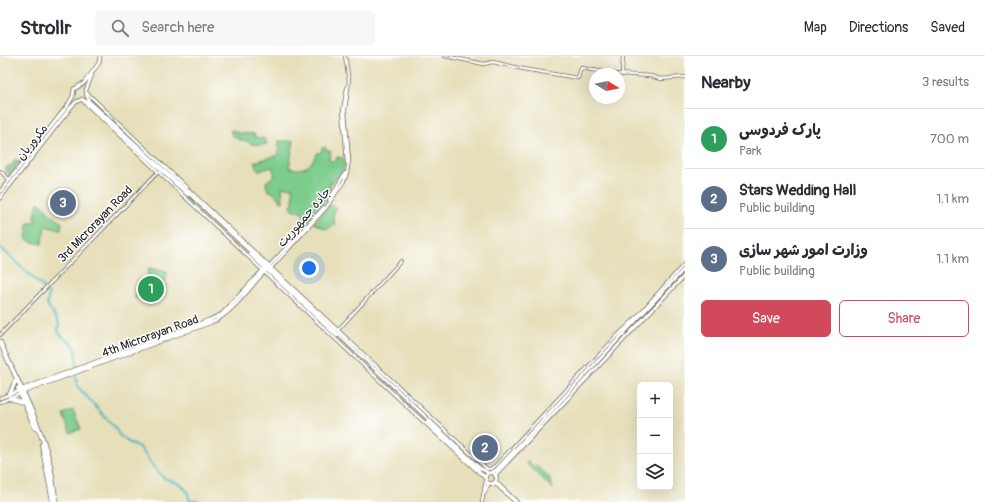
<!DOCTYPE html>
<meta charset="utf-8">
<style>
body{margin:0;font-family:Pangolin,"Playpen Sans Arabic",sans-serif;background:#f7f7f7;color:#2b2b33}
.controls{position:absolute;right:12px;bottom:12px;display:grid;overflow:hidden;border-radius:6px;box-shadow:0 4px 16px #0002}
.controls button{width:36px;height:36px;display:grid;place-items:center;padding:0;border:0;border-bottom:1px solid #e1e1e2;background:#fff;color:#2b2b33;font:20px sans-serif}
.compass{position:absolute;left:589px;top:12px;width:36px;height:36px;border-radius:50%;background:#fff;box-shadow:0 4px 16px #0002;rotate:100deg}
.you{position:absolute;left:309px;top:212px;width:14px;height:14px;margin:-10px;border:3px solid #fff;border-radius:50%;background:#1a73e8;box-shadow:0 0 0 6px #1a73e833}
.badge{display:grid;place-items:center;width:26px;height:26px;border-radius:50%;background:#d1495b;color:#fff;font-size:13px;font-weight:700}
.pin{position:absolute;translate:-50% -50%;border:2px solid #fff;box-shadow:0 1px 4px #0006}
.list{margin:0;padding:0;list-style:none}
h2{display:flex;justify-content:space-between;align-items:center;height:52px;margin:0;padding:0 16px;font-size:17px}
h2 small{font-size:13px;font-weight:400;color:#7c7c81}
.list li{display:grid;grid-template-columns:26px 1fr auto;gap:12px;align-items:center;box-sizing:border-box;height:60px;padding:0 16px;border-top:1px solid #e1e1e2}
.list b{display:block;font-size:15px;white-space:nowrap}
.list p{margin:0;font-size:13px;white-space:nowrap;color:#7c7c81}
.list em{font-size:13px;font-style:normal;color:#7c7c81}
.actions{display:flex;gap:8px;padding:12px 16px}
.actions a{flex:1;padding:9px 0;border:1px solid #d1495b;border-radius:6px;text-align:center;font-size:14px;color:#d1495b}
.actions .main{background:#d1495b;color:#fff}
.icon{flex:none;width:22px;height:22px;fill:none;stroke:currentColor;stroke-width:2;stroke-linecap:round;stroke-linejoin:round}
.map{position:relative;flex:none;width:685px;height:446px;overflow:hidden}
header{display:flex;align-items:center;gap:24px;box-sizing:border-box;height:56px;padding:0 20px;background:#fff;border-bottom:1px solid #e1e1e2}
header strong{font-size:19px}
nav{display:flex;gap:22px;margin-inline-start:auto;font-size:14px}
.search{width:280px;height:36px;background:#f7f7f7;display:flex;align-items:center;gap:10px;box-sizing:border-box;padding:0 14px;border-radius:6px;color:#7c7c81;font-size:15px}
main{display:flex}
aside{flex:1;background:#fff}
.map>svg:first-child{display:block}
.green{fill:#7ccc8c;stroke:#4c7454}
.forest{fill:#65b078;stroke:#40664a}
.lines{fill:none;stroke-linecap:round;stroke-linejoin:round}
.canal{stroke:#44b3be;stroke-width:2}
.secondary-casing{stroke:#636053;stroke-width:4}
.primary-casing{stroke:#636053;stroke-width:4.5}
.highway-casing{stroke:#636053;stroke-width:5.5}
.secondary{stroke:#fff;stroke-width:2.5}
.primary{stroke:#fff;stroke-width:3}
.highway{stroke:#fff;stroke-width:4}
.labels{text-anchor:middle;stroke-width:3;stroke-linejoin:round;paint-order:stroke}
.street-label{font-size:12px;fill:#1c1c1c;stroke:#fff}
</style>
<header>
<strong>Strollr</strong>
<div class="search"><svg class="icon" aria-label="search" viewBox="0 0 24 24"><circle cx="10" cy="10" r="6"/><path d="M15 15l6 6"/></svg>Search here</div>
<nav><a>Map</a><a>Directions</a><a>Saved</a></nav>
</header>
<main>
<div class="map">
<svg width="685" height="446" viewBox="0 0 685 446">
<rect width="100%" height="100%" fill="#fff"/>
<filter id="ink" filterUnits="userSpaceOnUse"><feTurbulence type="fractalNoise" baseFrequency=".025" numOctaves="2"/><feDisplacementMap in="SourceGraphic" scale="8" xChannelSelector="R" yChannelSelector="G"/><feConvolveMatrix kernelMatrix="1 2 1 2 8 2 1 2 1" color-interpolation-filters="sRGB"/></filter>
<filter id="wash" filterUnits="userSpaceOnUse"><feTurbulence type="fractalNoise" baseFrequency=".012" numOctaves="4" result="noise"/><feDisplacementMap in="SourceGraphic" scale="16" xChannelSelector="R" yChannelSelector="G"/><feGaussianBlur stdDeviation="0.9" result="paint"/><feColorMatrix in="noise" values="0 0 0 0 0 0 0 0 0 0 0 0 0 0 0 0 0 1.4 0 .05"/><feComposite in="paint" operator="in"/></filter>
<g filter="url(#wash)">
<rect width="100%" height="100%" fill="#e6dfba"/>
<path class="green" d="M 233,74 L 238,77 L 254,78 L 255,81 L 265,83 L 267,88 L 261,89 L 251,88 L 250,86 C 242,84 234,84 230,75 Z
M 279,85 L 294,85 L 289,112 C 306,114 309,112 317,97 L 321,96 L 322,92 L 325,91 L 327,95 L 331,95 L 329,103 L 331,105 L 337,104 L 337,101 L 344,102 L 344,111 L 341,119 L 337,121 L 329,130 L 334,134 L 309,165 L 303,163 L 304,158 L 290,152 L 293,147 L 293,132 L 282,131 L 283,146 L 281,146 L 275,138 L 268,134 L 266,129 L 266,126 L 275,119 L 272,111 L 259,115 L 254,106 L 278,99 Z
M 38,146 L 46,152 L 47,155 L 62,167 L 61,174 L 45,170 L 42,188 L 31,186 L 26,183 L 28,167 L 34,167 Z
M 330,149 L 336,152 L 333,160 L 335,169 L 326,173 L 314,167 Z
M 149,212 L 167,216 L 164,239 L 157,245 L 135,242 L 138,225 L 146,226 Z
M 73,354 L 81,373 L 70,377 L 63,358 Z
M 528,405 L 533,410 L 535,409 L 549,421 L 553,433 L 526,407 Z"/>
<path class="forest" d="M 15,103 L 20,106 L 10,120 L 4,113 L 13,108 Z"/>
<g class="lines">
<path class="canal" d="M 0,191 L 45,233 L 49,239 L 47,248 L 59,267 L 58,276 C 64,284 66,283 73,288 C 78,293 76,305 77,311
M 76,320 L 77,328 L 79,332 L 115,372 L 119,379 L 128,386 L 139,391 L 142,394 L 152,409 L 164,422 L 180,428 L 188,436 L 189,443 L 191,445 L 198,445 L 199,446"/>
</g>
</g>
<g filter="url(#ink)">
<g class="lines">
<g class="secondary-casing">
<path id="secondary" d="M 445,0 L 484,8 L 493,6 L 523,13 L 578,22 L 581,12 L 616,18
M 619,18 L 651,20 L 660,23 L 685,21
M 622,19 L 623,0
M 347,32 L 343,54 L 347,107
M 86,36 L 271,212 L 487,413 L 490,413 L 496,409 L 615,282 L 634,264 L 685,207
M 82,44 L 413,356 L 485,422
M 0,115 L 10,124
M 329,144 L 345,117
M 269,210 L 324,151
M 271,212 L 326,152 L 344,125 L 347,117 L 349,104 L 345,54 L 349,25 L 345,0
M 338,274 L 401,205
M 0,279 L 158,116
M 0,342 L 19,335
M 0,346 L 20,338
M 495,425 L 517,446
M 492,427 L 498,430 L 515,446
M 484,438 L 489,427
M 482,446 L 485,429 L 486,426"/>
</g>
<g class="primary-casing">
<path id="primary" d="M 86,34 L 92,19
M 86,38 L 89,45 L 183,132 L 480,412 L 488,417
M 82,43 L 88,47 L 188,139
M 0,136 L 68,49 L 73,40 L 74,33 L 84,27 L 99,7 L 100,0
M 0,142 L 71,51 L 76,46 L 80,44
M 250,198 L 337,280
M 20,334 L 209,264 L 222,258 L 265,212
M 23,336 L 215,265 C 236,253 250,230 267,213
M 427,365 L 485,421
M485.5 422a5.5 5.5 0 1 1 11 0a5.5 5.5 0 1 1-11 0Z
M 490,417 L 496,414 L 685,212
M 495,420 L 497,417 L 685,219"/>
</g>
<g class="highway-casing">
<path id="highway" d="M 0,286 C 16,323 36,359 47,397 C 52,413 53,430 56,446
M 18,332 L 35,372
M 10,338 L 15,326
M 10,342 L 24,347
M 42,389 L 53,446"/>
</g>
<use href="#secondary" class="secondary"/>
<use href="#primary" class="primary"/>
<use href="#highway" class="highway"/>
</g>
</g>
<g class="labels">
<g class="street-label">
<text transform="translate(32 86) rotate(-52)" y="4">مکروریان</text>
<text transform="translate(304 161) rotate(-49)" y="4">جاده جمهوریت</text>
<text transform="translate(95 168) rotate(-46)" y="4">3rd Microrayan Road</text>
<text transform="translate(150 280) rotate(-20)" y="4">4th Microrayan Road</text>
</g>
</g>
</svg>
<div class="controls">
<button>+</button>
<button>−</button>
<button><svg class="icon" aria-label="layers" viewBox="0 0 24 24"><path d="M12 4l9 5-9 5-9-5zM3 14l9 5 9-5"/></svg></button>
</div>
<svg class="compass" viewBox="-18 -18 36 36"><path d="M0-13l5 13h-10z" fill="#e53935"/><path d="M0 13l5-13h-10z" fill="#7c7c81"/></svg>
<div class="you"></div>
<div class="pin badge" style="left:151px;top:233px;background:#2e9e5b">1</div>
<div class="pin badge" style="left:485px;top:392px;background:#5c6f8a">2</div>
<div class="pin badge" style="left:63px;top:147px;background:#5c6f8a">3</div>
</div>
<aside>
<h2>Nearby<small>3 results</small></h2>
<ul class="list">
<li><span class="badge" style="background:#2e9e5b">1</span><div><b>پارک فردوسی</b><p>Park</p></div><em>700 m</em></li>
<li><span class="badge" style="background:#5c6f8a">2</span><div><b>Stars Wedding Hall</b><p>Public building</p></div><em>1.1 km</em></li>
<li><span class="badge" style="background:#5c6f8a">3</span><div><b>وزارت امور شهر سازی</b><p>Public building</p></div><em>1.1 km</em></li>
</ul>
<div class="actions"><a class="main">Save</a><a>Share</a></div>
</aside>
</main>
